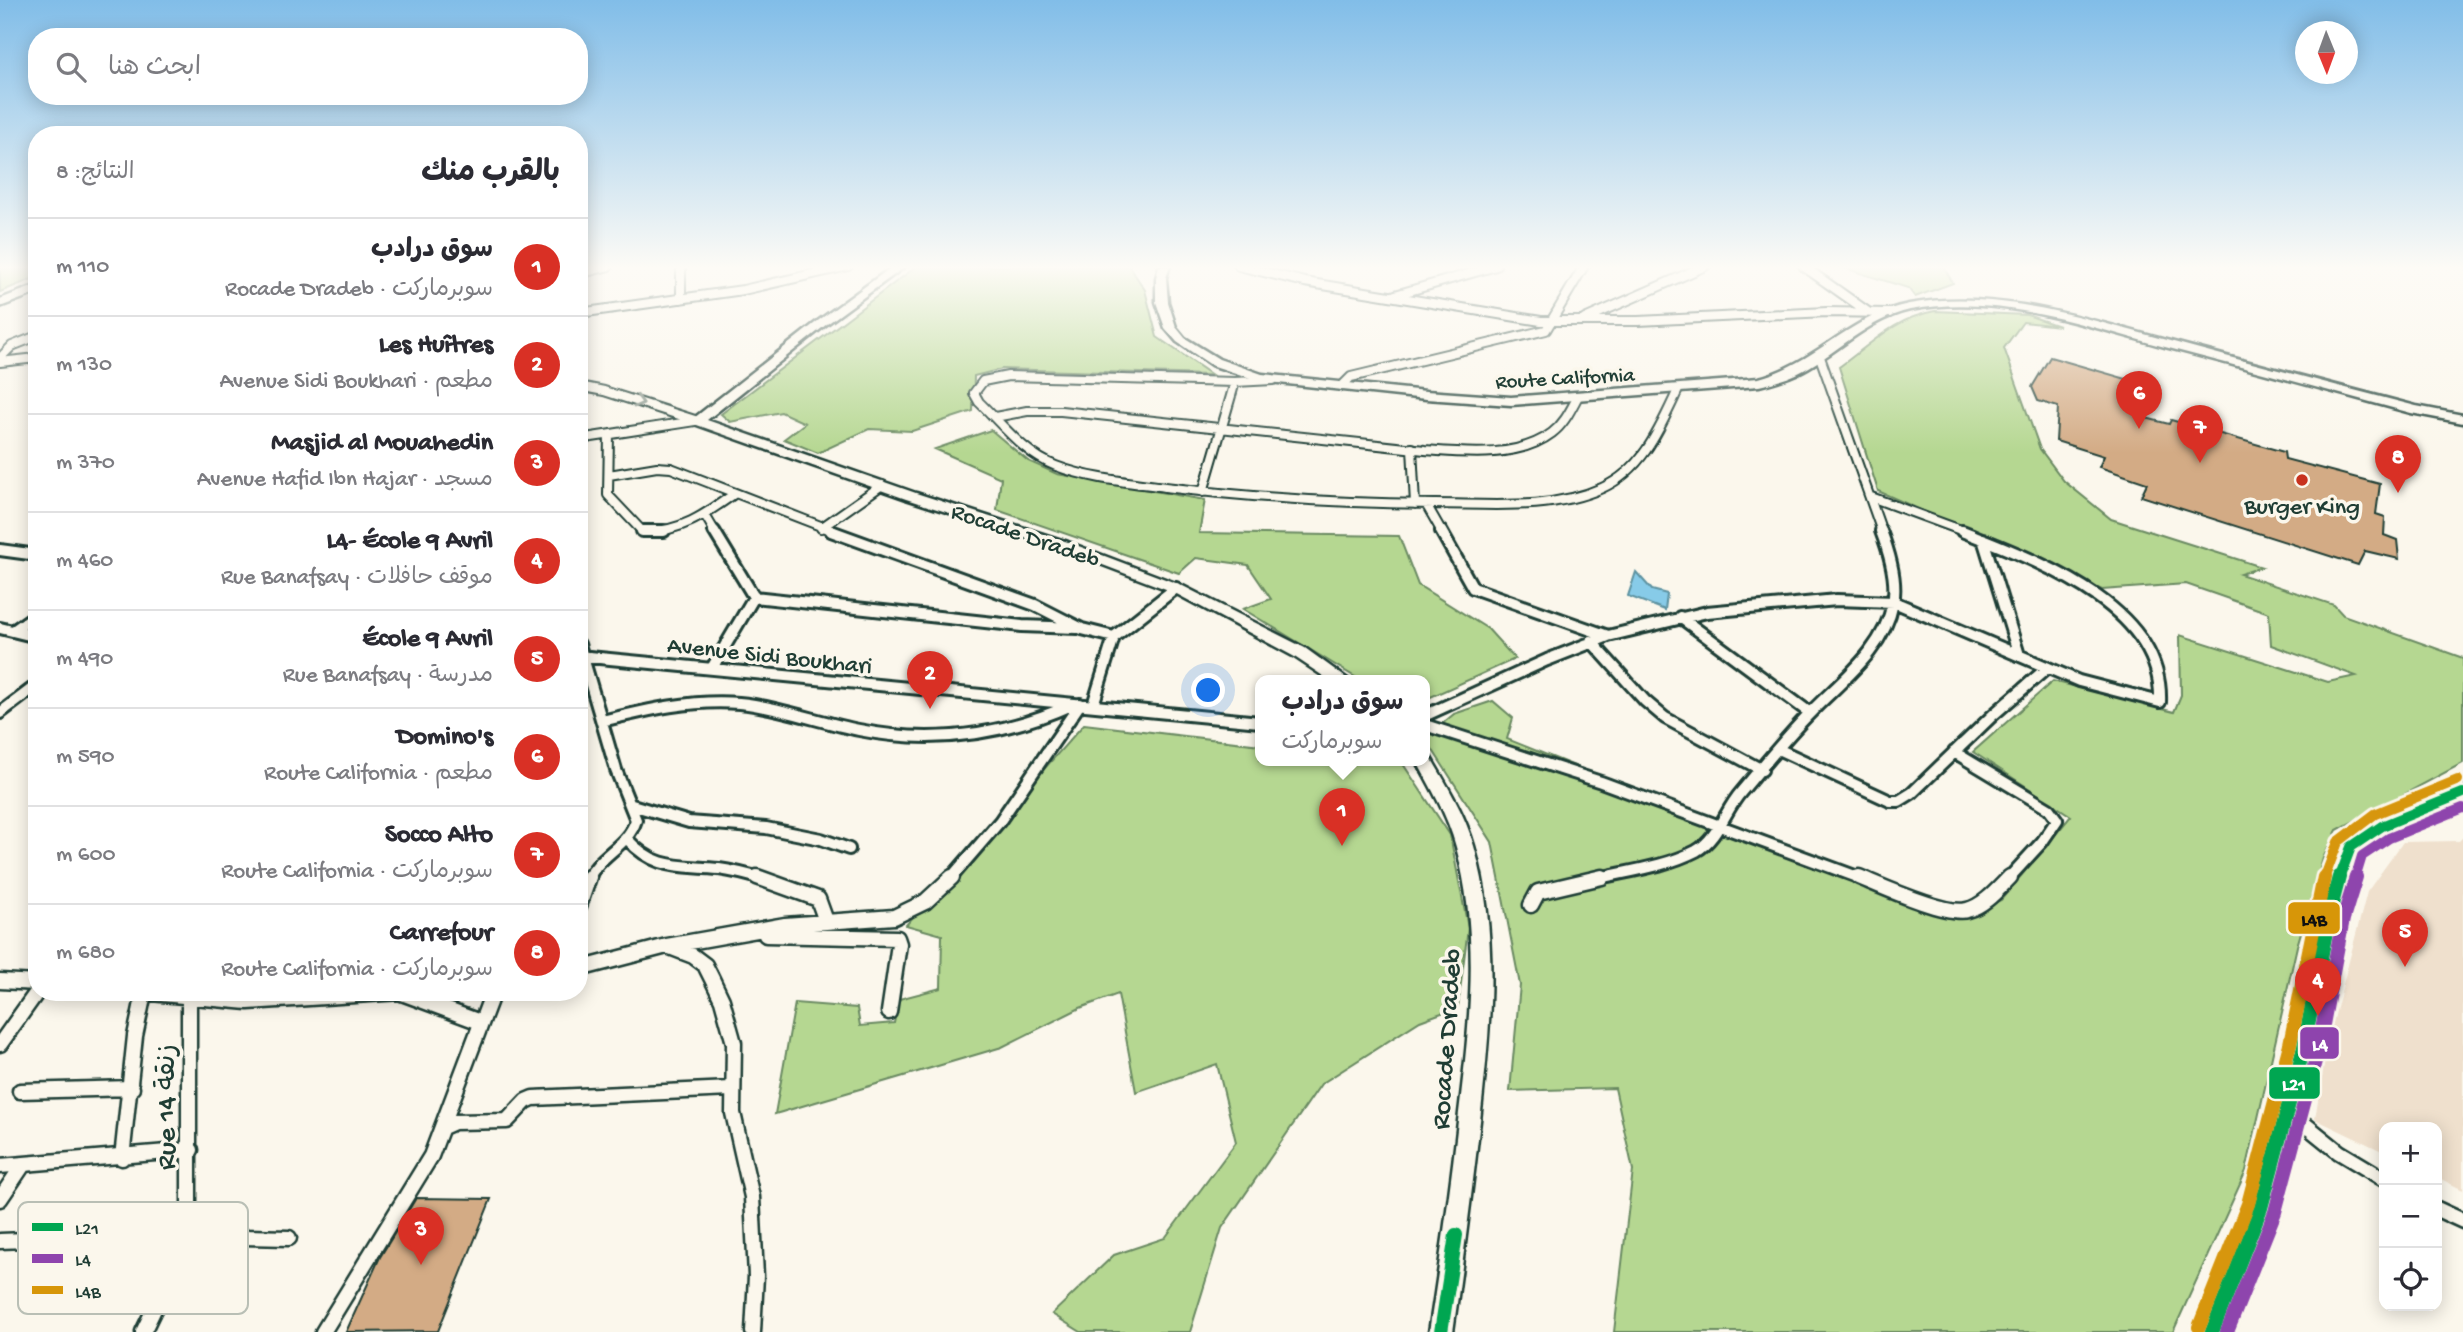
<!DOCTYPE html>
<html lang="ar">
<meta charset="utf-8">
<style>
body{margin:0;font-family:"Gochi Hand","Playpen Sans Arabic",sans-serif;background:#f2f2f3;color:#2b2b33;direction:rtl}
.controls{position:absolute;right:21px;bottom:21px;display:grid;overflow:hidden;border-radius:14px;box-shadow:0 4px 18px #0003}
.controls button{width:63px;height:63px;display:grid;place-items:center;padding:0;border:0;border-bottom:2px solid #e1e1e2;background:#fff;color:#2b2b33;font:35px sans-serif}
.compass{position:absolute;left:2295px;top:21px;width:63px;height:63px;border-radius:50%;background:#fff;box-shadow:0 4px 18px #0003;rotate:179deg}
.you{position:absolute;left:1209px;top:691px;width:24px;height:24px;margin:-18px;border:5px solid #fff;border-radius:50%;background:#1a73e8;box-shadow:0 0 0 10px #1a73e833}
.badge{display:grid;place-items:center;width:46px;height:46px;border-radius:50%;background:#d93025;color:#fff;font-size:23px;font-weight:700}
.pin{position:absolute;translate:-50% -58px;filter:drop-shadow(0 2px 4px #0008)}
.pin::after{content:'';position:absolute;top:37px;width:24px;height:21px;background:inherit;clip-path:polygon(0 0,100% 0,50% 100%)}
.popup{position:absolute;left:1255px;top:675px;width:175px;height:91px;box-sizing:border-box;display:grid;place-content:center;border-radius:14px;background:#fff;filter:drop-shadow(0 2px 5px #0005);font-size:23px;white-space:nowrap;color:#7c7c81}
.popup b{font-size:26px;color:#2b2b33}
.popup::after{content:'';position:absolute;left:50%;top:100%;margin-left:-14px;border:14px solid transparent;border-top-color:#fff}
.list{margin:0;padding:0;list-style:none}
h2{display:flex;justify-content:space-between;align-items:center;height:91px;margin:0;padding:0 28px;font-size:30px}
h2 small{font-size:23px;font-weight:400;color:#7c7c81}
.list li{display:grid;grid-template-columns:46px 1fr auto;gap:21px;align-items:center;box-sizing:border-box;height:98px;padding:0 28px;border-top:2px solid #e1e1e2}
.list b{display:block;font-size:26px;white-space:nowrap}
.list p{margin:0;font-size:23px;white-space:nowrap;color:#7c7c81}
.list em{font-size:23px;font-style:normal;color:#7c7c81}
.icon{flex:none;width:38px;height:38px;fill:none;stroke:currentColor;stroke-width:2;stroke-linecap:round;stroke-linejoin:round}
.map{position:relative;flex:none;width:2463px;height:1332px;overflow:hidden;direction:ltr}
.search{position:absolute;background:#fff;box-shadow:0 4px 18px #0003;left:28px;top:28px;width:560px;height:77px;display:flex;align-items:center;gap:18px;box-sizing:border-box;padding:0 24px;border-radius:28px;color:#7c7c81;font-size:26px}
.panel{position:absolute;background:#fff;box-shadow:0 4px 18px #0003;left:28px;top:126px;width:560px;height:875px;border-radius:28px;direction:rtl}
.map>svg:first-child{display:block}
.built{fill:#efe0cd}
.green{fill:#b5d791;stroke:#6a8a62;stroke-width:2}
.water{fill:#87cbe8;stroke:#5d92a0;stroke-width:2}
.building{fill:#d3ab85;stroke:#1f3d34;stroke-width:2}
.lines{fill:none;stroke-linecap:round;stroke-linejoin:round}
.street-far2-casing{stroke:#1f3d34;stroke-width:12}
.street-far1-casing{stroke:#1f3d34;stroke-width:16}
.street-casing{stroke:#1f3d34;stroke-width:19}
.secondary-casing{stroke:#1f3d34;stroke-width:5}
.primary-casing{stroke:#1f3d34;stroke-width:5}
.street-far2{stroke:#fbf7ec;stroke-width:8}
.street-far1{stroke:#fbf7ec;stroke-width:10}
.street{stroke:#fbf7ec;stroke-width:14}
.secondary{fill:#fbf7ec;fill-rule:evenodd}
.primary{fill:#fbf7ec;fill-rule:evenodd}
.bus-1-far1-casing{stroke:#fbf7ec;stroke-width:16}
.bus-1-casing{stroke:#fbf7ec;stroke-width:19}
.bus-2-far1-casing{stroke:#fbf7ec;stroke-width:16}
.bus-2-casing{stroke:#fbf7ec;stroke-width:19}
.bus-3-far1-casing{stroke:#fbf7ec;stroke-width:16}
.bus-3-casing{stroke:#fbf7ec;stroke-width:19}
.bus-1-far1{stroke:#00a651;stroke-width:10}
.bus-1{stroke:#00a651;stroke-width:14}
.bus-2-far1{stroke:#8e44ad;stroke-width:10}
.bus-2{stroke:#8e44ad;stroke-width:14}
.bus-3-far1{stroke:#d79608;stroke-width:10}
.bus-3{stroke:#d79608;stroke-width:14}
.oneway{stroke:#8d9a90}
.poi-dot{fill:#c8321e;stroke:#fbf7ec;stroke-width:2.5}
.labels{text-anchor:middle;stroke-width:7;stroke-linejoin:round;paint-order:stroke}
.far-street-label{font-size:21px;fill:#1f3d34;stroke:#fbf7ec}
.poi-label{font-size:24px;fill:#1f3d34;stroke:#fbf7ec}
.street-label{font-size:24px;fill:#1f3d34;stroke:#fbf7ec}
.near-street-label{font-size:28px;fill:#1f3d34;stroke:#fbf7ec}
.key{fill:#fbf7ec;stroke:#b9bfb5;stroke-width:2}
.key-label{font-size:19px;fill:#1f3d34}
.line-badge{stroke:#fbf7ec;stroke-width:2.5}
.badge-label{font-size:19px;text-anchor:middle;font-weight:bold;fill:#fff}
.pale-badge-label{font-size:19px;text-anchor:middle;font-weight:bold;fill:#111}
</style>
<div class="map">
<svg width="2463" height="1332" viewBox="0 0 2463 1332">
<rect width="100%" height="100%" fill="#fbf7ec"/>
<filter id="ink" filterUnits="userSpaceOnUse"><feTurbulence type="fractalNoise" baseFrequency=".0143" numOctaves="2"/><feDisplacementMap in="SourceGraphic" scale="14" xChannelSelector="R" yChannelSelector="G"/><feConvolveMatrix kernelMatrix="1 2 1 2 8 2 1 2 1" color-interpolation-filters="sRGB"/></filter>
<g filter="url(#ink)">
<path class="built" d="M 2463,837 L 2463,1190 L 2437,1177 L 2437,1127 L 2384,1127 L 2384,1152 L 2315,1119 L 2328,1042 L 2367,892 L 2403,842 L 2459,841 Z"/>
<path class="green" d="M 0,266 L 37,266 L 37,277 L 0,292 Z
M 917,266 L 1129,266 L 1145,290 L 1157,337 L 1212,375 L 1002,369 L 974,376 L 973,411 L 912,431 L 869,429 L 818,453 L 784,439 L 805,423 L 781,412 L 730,422 L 721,414 Z
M 1838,266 L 1943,266 L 1953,283 L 1915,297 L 1908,288 Z
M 1935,311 L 2027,315 L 2059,326 L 2023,322 L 2004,348 L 2040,449 L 2064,481 L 2111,519 L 2262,567 L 2240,574 L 2334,605 L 2343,615 L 2463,658 L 2463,763 L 2337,830 L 2323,858 L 2297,946 L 2246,1171 L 2173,1332 L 1614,1332 L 1633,1170 L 1615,1088 L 1510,1091 L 1520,985 L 1492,842 L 1425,738 L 1454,714 L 1493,701 L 1513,718 L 1507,739 L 1958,919 L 2001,900 L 2071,816 L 1973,752 L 2053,681 L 2174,712 L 2181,695 L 2180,635 L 2328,682 L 2356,676 L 2271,645 L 2269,613 L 2186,584 L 2102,590 L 1878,491 L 1839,367 C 1872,343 1895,318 1935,311 Z
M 991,430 L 1028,461 L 1057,474 L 1205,500 L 1199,533 L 1399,536 L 1418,585 L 1488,629 L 1515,659 L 1424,700 L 1424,680 L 1360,680 L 1243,609 L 1271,599 L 1248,565 L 1196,558 L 1179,573 L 997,510 L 1001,478 L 935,449 Z
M 1084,724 L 1260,745 L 1260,760 L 1401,761 L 1450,835 L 1468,928 L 1458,1007 L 1420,1021 L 1321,1084 L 1222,1228 L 1190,1332 L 1081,1332 L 1052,1314 L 1114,1255 L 1165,1238 L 1236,1142 L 1217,1064 L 1136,1092 L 1118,994 L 1080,1008 L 1002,1047 L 775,1114 L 795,1003 L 857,1008 L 860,1026 L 894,1023 L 899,999 L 941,988 L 942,935 L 906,925 Z"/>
<path class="water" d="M 1636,572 L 1652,590 L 1667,594 L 1665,610 L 1628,596 Z"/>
<path class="building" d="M 2050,357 L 2130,380 L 2138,416 L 2169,424 L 2171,420 L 2284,452 L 2285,459 L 2380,484 L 2376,514 L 2385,517 L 2384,535 L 2397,540 L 2399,559 L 2365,551 L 2358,565 L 2141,496 L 2147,483 L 2099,467 L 2104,456 L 2056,441 L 2058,407 L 2038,401 L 2032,387 Z
M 416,1198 L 491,1199 L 438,1331 L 346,1332 L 380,1257 Z"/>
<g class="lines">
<g class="street-far2-casing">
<path id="street-far2" d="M 681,266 L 681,299
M 1239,266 L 1305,282 L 1541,321 L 1638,321 L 1827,312 L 1889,313
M 1803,266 L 1868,312
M 579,274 L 609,266
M 1395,295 L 1496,266
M 579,313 L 743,290 L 848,266
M 1585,319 L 1705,266
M 1820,357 L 1882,532
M 0,358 L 12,346 L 37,336
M 0,362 L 37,358
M 1273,380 L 1235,382 L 1008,376 L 983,381 L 974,393 L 979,402 C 1003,425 1024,454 1056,466 C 1090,479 1129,482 1165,487 C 1254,498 1344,503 1434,504 C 1489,504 1551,511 1602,488 C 1643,470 1660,428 1678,390
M 579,386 L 604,391 L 698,421
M 1342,386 L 1351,377 L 1546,330 L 1584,266
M 995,417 L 1027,411 L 1061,411 L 1425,450 C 1464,453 1518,459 1552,433 C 1564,424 1570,411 1577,398
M 609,435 L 608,495 L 642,531 C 678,534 706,514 734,494
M 579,439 L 695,421
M 1412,448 L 1415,504
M 609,475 L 657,467 L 671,468 L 836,532
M 1203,492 L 1235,382
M 1871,497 L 1966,532
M 1426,504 L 1442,532
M 705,515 L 715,532
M 821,528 L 882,485"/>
</g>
<g class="street-far1-casing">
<path id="street-far1" d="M 642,531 L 664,531
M 714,531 L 754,597 L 1022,626 L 1077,628
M 831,531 L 1035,605 L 1082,629 L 1114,637
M 1441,531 L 1473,588 L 1608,636
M 1983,539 L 2019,655
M 0,550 L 37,555
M 1680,617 L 1810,713
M 0,628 L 37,637
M 13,631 L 37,614
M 1591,641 L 1645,701 L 1665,718 L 1762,770
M 579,644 L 616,770 L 636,820 C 628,846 600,854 588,879
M 579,656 L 1260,722
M 712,668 L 754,597
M 1093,705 L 1114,637 L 1176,588
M 0,713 L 37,685
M 1424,716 L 1547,660 L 1608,636 L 1707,612 L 1837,600 L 1894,602 L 2079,681 L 2160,702 C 2164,605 2034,560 1962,531
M 602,721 C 647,710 693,699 739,703 C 780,707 819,722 859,730 C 933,745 1005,735 1073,704
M 1428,726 L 1601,782 L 1863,879
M 1780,750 L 1890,801 L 1899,801 L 1912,793 L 1993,715 L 2047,668
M 1954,752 L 2049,809 L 2057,820 L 2042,842 L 2008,879
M 632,805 L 689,822 L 766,828 L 821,839 L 849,849
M 627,839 C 656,871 680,865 719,869 C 734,871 749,875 763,879
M 950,879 L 1000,821 L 1080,704
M 1594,879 C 1628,871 1665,867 1696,851 C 1718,839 1725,810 1741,792 C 1764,765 1786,737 1811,712 C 1842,680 1884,650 1893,603 C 1898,580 1889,552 1881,531"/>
</g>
<g class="street-casing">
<path id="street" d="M 757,877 L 818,899 L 826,921
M 1859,877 C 1881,886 1946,916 1967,910 C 1984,906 1998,889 2010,877
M 1531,905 L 1538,892 L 1602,877
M 579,906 L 589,877
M 766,935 L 897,938 L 899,944 L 889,1012
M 667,946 L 785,925 L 894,917 L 925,902 L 952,877
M 579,969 L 667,946 L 693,956 L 705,965 L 712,979 L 722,1000 L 734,1043 L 733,1113 L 752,1197 L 756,1276 L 753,1332
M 0,981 L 37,983
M 140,992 L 248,1002 L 401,992
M 399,992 L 480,1022
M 0,1044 L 37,992
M 20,1091 L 132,1088
M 2287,1110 L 2339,1152 L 2384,1179
M 445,1126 L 454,1122 L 507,1121 L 526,1101 L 533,1098 L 731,1089
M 122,1158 L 135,1036 L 144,993
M 0,1166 L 191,1150
M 0,1199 L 23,1165
M 2437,1209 L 2463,1221
M 0,1241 L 154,1235 L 289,1238
M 143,1332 L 189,1237 L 189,998
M 323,1332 L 431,1156 L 493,992"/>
</g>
<g class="secondary-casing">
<path id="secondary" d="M 893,266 L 906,266 L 827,324 L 707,420 L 916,493 L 1068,542 L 1181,585 L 1305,648 L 1349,680 L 1329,680 L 1293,656 L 1171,591 L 1058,548 L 906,499 L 694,424 L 694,418 L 819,320 Z
M 1159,266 L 1170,266 L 1166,278 L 1168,302 L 1176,327 L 1185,338 L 1219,359 L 1262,374 L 1426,391 L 1511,397 L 1759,378 C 1814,364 1853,314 1909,304 C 1996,288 2087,319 2170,341 C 2252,363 2334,385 2416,406 L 2463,415 L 2463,423 L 2411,413 C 2329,391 2247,368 2165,347 C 2084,325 1994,293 1910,310 C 1869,319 1839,351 1804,370 C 1790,378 1775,382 1759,386 L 1511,405 L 1426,399 L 1260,381 L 1211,365 L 1177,342 L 1165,328 L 1156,302 L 1156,278 Z
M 1245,266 L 1256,266 L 1256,269 L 1251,272 Z
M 1424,754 L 1430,756 C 1447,785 1465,814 1474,846 C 1500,936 1490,1030 1480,1121 C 1472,1191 1463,1262 1453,1332 L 1429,1332 C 1440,1262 1450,1192 1458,1121 C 1469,1030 1481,937 1456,847 C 1448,816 1431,788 1416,760 L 1424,760 Z
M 2463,786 L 2463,800 L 2388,831 L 2358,851 L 2338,916 L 2314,1047 L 2272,1208 L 2224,1332 L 2200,1332 C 2216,1291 2235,1250 2250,1208 C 2267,1157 2280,1102 2293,1049 C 2310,981 2311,904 2345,842 L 2376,821 Z"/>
</g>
<g class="primary-casing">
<path id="primary" d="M 37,285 L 37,293 L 0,307 L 0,299 Z"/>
</g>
<use href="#street-far2" class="street-far2"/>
<use href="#street-far1" class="street-far1"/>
<use href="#street" class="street"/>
<use href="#secondary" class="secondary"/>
<use href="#primary" class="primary"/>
<g class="bus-1-far1-casing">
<path id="bus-1-far1" d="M 2339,879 L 2351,847 L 2382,826 L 2463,793"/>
</g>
<g class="bus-1-casing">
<path id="bus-1" d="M 1441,1332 L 1456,1235
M 2212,1332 L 2261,1208 L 2304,1047 L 2329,916 L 2339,877"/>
</g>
<g class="bus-2-far1-casing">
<path id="bus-2-far1" d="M 2355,879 L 2362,856 L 2389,838 L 2463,808"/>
</g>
<g class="bus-2-casing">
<path id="bus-2" d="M 2227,1332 L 2275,1212 L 2318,1051 L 2343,919 L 2356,877"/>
</g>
<g class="bus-3-far1-casing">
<path id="bus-3-far1" d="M 2324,879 L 2338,842 L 2375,814 L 2458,780"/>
</g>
<g class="bus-3-casing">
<path id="bus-3" d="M 2199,1327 L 2248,1204 L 2290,1044 L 2324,877"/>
</g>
<use href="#bus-1-far1" class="bus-1-far1"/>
<use href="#bus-1" class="bus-1"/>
<use href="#bus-2-far1" class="bus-2-far1"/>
<use href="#bus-2" class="bus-2"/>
<use href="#bus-3-far1" class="bus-3-far1"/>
<use href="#bus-3" class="bus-3"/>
</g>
<defs><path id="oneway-chevron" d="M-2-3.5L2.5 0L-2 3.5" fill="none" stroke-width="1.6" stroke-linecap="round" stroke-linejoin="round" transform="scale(1.75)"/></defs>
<use class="oneway" href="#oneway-chevron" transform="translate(639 402) rotate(15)"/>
</g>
<linearGradient id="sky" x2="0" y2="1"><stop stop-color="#81bde8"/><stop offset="0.59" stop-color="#fdfbf6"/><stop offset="1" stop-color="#fdfbf6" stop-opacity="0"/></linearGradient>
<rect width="2463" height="453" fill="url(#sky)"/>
<circle class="poi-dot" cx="2302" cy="480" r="7"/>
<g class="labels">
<g class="far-street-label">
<text transform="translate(1565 377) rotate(-3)" y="7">Route California</text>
</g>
<g class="poi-label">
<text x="2302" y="513">Burger King</text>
</g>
<g class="street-label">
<text transform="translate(1026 534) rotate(19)" y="8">Rocade Dradeb</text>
<text transform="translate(770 654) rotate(6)" y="8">Avenue Sidi Boukhari</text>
</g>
<g class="near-street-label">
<text transform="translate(1444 1039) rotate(-86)" y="10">Rocade Dradeb</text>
<text transform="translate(164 1107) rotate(-90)" y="10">Rue 14 زنقة</text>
</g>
</g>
<rect x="18" y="1202" width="230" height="112" rx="10" class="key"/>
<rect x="32" y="1223" width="31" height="8" fill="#00a651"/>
<rect x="32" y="1254" width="31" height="9" fill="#8e44ad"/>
<rect x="32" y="1286" width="31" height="8" fill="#d79608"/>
<g class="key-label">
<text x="75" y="1234">L21</text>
<text x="75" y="1265">L4</text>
<text x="75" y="1297">L4B</text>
</g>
<g class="line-badge">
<rect x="2287" y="901" width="54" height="34" rx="7" fill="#d79608"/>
<rect x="2299" y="1026" width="41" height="34" rx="7" fill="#8e44ad"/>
<rect x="2268" y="1066" width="53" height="34" rx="7" fill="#00a651"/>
</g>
<g class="badge-label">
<text x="2320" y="1050">L4</text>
<text x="2294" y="1090">L21</text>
</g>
<g class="pale-badge-label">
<text x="2314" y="925">L4B</text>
</g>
</svg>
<div class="controls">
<button>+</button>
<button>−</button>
<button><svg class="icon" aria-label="locate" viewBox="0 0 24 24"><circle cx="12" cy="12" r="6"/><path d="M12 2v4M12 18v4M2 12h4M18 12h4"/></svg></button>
</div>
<svg class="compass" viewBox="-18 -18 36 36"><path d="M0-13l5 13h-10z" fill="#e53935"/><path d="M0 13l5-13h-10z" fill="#7c7c81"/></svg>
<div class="you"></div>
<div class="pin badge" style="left:1342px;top:846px">1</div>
<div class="popup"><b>سوق درادب</b>سوبرماركت</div>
<div class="pin badge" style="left:930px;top:709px">2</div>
<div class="pin badge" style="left:421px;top:1265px">3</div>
<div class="pin badge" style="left:2318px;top:1016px">4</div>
<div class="pin badge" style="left:2405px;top:967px">5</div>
<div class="pin badge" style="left:2139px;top:429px">6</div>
<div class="pin badge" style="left:2200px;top:463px">7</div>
<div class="pin badge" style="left:2398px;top:493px">8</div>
<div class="search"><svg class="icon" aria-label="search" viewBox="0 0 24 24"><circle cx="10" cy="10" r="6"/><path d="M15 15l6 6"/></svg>ابحث هنا</div>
<section class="panel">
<h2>بالقرب منك<small>النتائج: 8</small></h2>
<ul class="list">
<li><span class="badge">1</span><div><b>سوق درادب</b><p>سوبرماركت · Rocade Dradeb</p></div><em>110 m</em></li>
<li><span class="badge">2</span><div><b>Les Huîtres</b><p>مطعم · Avenue Sidi Boukhari</p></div><em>130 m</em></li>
<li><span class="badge">3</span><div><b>Masjid al Mouahedin</b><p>مسجد · Avenue Hafid Ibn Hajar</p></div><em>370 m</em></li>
<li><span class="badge">4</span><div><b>L4- École 9 Avril</b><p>موقف حافلات · Rue Banafsay</p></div><em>460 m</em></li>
<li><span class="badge">5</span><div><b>École 9 Avril</b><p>مدرسة · Rue Banafsay</p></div><em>490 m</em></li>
<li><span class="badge">6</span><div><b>Domino's</b><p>مطعم · Route California</p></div><em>590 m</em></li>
<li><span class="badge">7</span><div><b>Socco Alto</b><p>سوبرماركت · Route California</p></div><em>600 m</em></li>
<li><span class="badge">8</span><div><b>Carrefour</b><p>سوبرماركت · Route California</p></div><em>680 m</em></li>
</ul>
</section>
</div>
